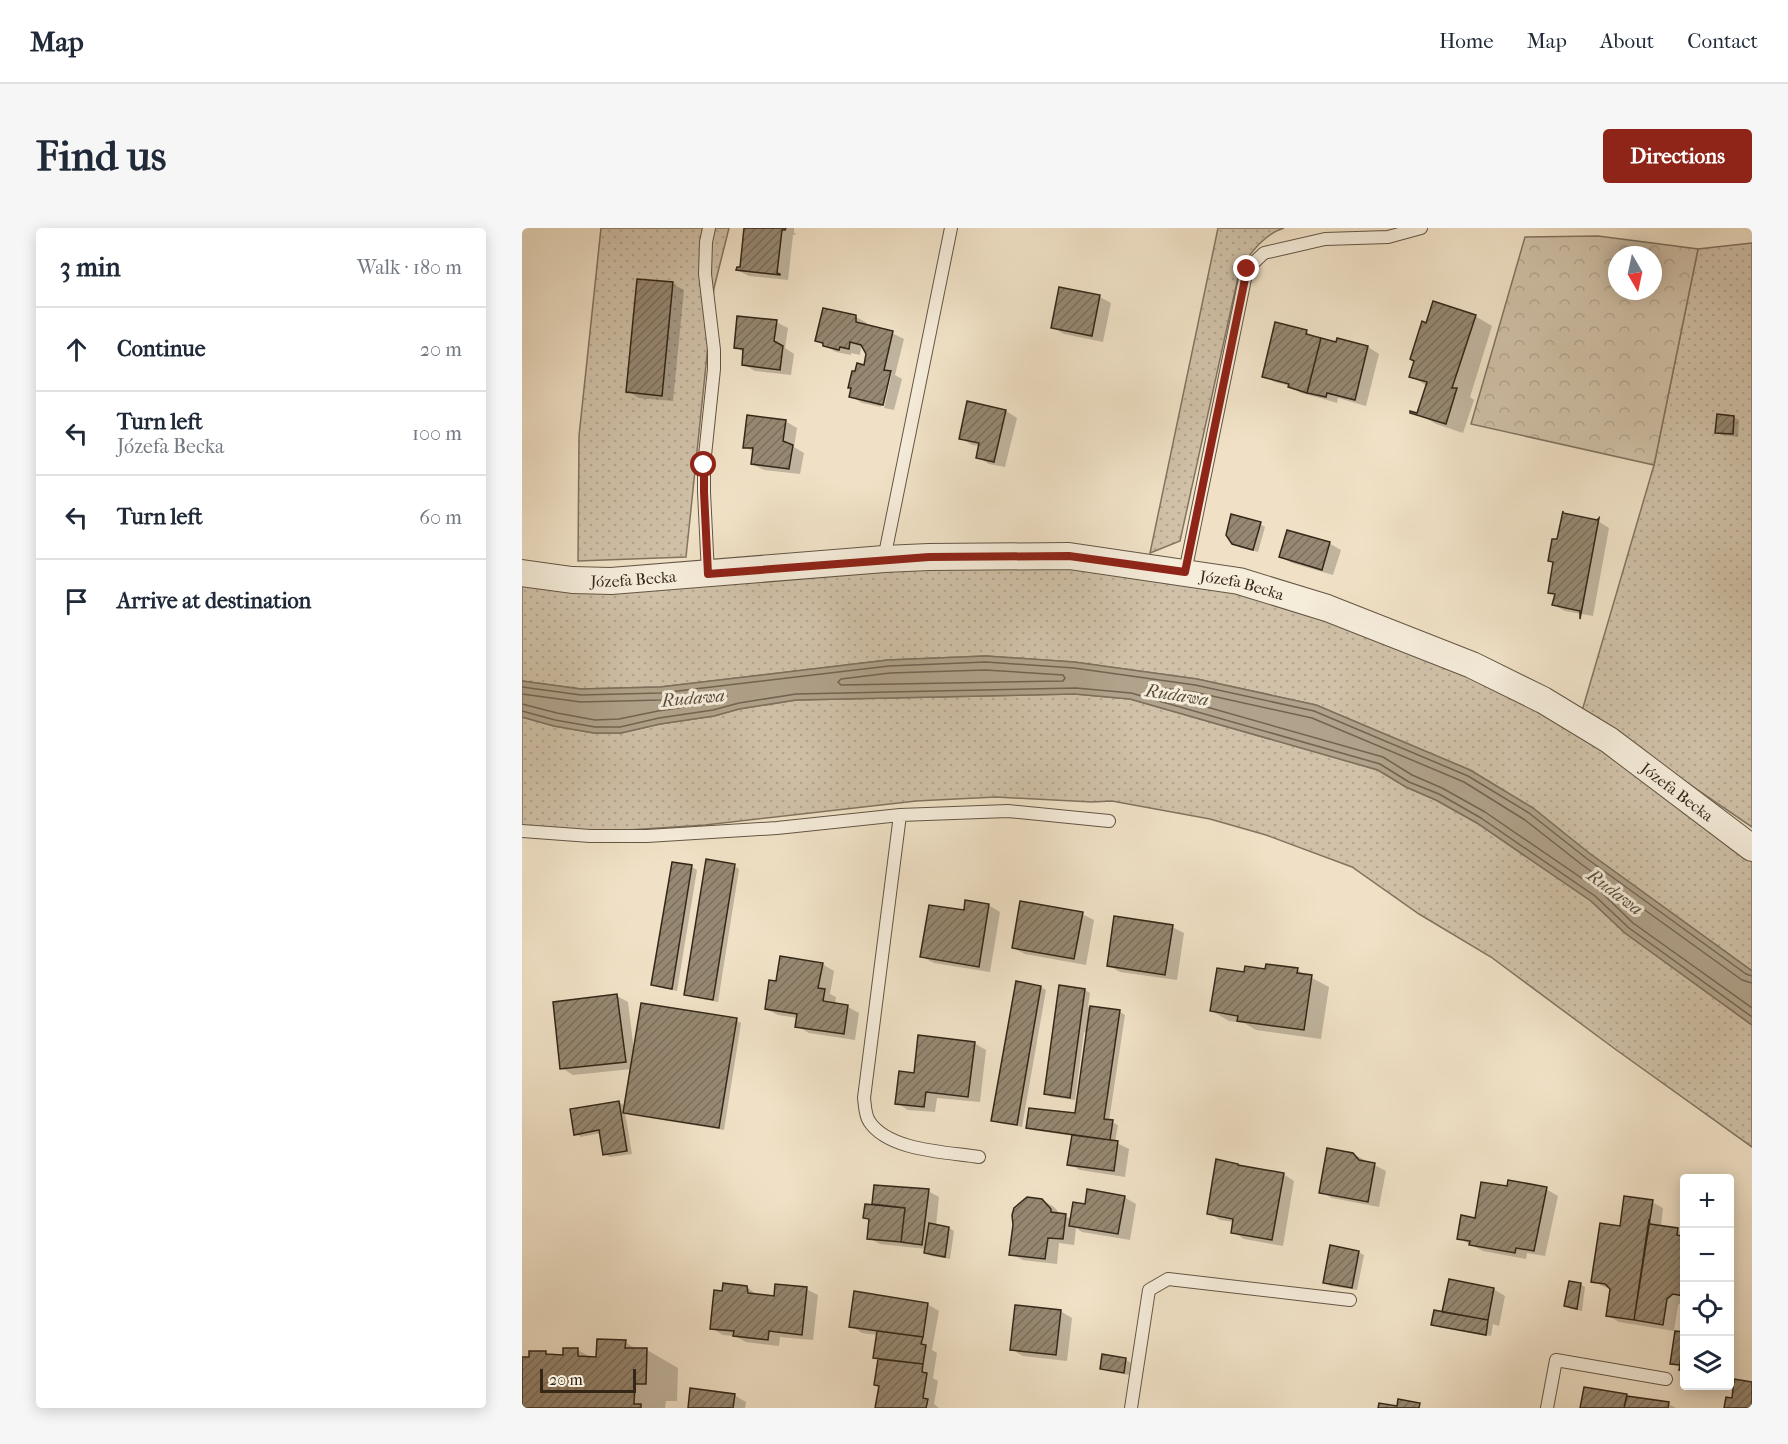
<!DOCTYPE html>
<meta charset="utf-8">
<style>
body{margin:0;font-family:"IM FELL French Canon",serif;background:#f6f6f7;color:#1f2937}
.controls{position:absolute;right:18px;bottom:18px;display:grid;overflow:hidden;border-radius:6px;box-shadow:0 3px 15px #0003}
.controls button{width:54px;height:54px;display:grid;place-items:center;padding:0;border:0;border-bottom:2px solid #e0e1e3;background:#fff;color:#1f2937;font:30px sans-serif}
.compass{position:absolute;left:1086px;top:18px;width:54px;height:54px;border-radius:50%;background:#fff;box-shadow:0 3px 15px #0003;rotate:171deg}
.scale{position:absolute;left:18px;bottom:15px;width:96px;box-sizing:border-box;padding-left:6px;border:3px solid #342718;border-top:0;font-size:16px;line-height:21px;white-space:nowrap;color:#342718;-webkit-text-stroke:4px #f5ecda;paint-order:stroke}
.stop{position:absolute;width:18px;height:18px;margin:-14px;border:4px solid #8f2418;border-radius:50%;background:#fff}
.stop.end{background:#8f2418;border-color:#fff;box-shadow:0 2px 6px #0008}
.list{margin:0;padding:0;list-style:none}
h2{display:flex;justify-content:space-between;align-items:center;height:78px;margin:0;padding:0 24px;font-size:26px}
h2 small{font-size:20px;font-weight:400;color:#747a83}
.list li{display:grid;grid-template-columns:39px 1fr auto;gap:18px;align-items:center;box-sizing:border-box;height:84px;padding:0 24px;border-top:2px solid #e0e1e3}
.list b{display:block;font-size:22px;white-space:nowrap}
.list p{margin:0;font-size:20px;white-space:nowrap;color:#747a83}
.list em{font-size:20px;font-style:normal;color:#747a83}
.icon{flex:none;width:33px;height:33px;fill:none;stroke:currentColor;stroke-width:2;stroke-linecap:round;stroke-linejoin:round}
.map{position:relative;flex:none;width:1230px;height:1180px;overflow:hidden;border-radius:6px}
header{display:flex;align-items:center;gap:36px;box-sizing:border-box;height:84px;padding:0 30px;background:#fff;border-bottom:2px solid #e0e1e3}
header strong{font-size:28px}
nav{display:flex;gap:33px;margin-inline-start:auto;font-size:21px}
.intro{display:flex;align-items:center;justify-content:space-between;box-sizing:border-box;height:144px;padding:0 36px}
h1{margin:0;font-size:42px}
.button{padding:15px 27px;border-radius:6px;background:#8f2418;color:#fff;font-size:21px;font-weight:700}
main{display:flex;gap:36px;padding:0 36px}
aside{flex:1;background:#fff;border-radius:6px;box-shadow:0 3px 15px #0003}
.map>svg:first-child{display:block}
.grass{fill:url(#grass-dots);stroke:#827460;stroke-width:1.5}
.forest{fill:url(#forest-crowns);stroke:#827460;stroke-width:1.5;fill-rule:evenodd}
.water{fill:#b0a28b;stroke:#7e715d;stroke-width:1.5}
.shadow{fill:#0003}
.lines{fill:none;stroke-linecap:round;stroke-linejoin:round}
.shore{stroke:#726452;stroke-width:1.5}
.building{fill:url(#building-hatch);stroke:#342718;stroke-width:1.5}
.lane-casing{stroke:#635644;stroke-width:14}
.street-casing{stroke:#635644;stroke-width:28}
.lane{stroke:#f5ecda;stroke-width:12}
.street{stroke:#f5ecda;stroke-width:26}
.route{stroke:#8f2418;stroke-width:8}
.labels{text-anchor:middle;stroke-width:6;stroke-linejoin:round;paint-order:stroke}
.street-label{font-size:16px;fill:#342718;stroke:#f5ecda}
.water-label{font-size:18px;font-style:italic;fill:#594c3a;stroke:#f5ecda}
</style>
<header>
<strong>Map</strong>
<nav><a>Home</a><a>Map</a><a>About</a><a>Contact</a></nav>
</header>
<div class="intro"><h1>Find us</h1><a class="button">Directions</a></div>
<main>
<aside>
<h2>3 min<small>Walk · 180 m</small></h2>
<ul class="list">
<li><svg class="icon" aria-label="ahead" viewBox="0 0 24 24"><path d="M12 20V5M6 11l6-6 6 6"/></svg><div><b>Continue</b></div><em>20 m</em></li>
<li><svg class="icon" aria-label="left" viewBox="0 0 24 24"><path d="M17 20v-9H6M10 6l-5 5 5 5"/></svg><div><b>Turn left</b><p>Józefa Becka</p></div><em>100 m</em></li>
<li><svg class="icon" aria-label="left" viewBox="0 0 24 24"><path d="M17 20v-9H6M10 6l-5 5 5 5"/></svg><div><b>Turn left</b></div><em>60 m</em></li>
<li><svg class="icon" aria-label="arrive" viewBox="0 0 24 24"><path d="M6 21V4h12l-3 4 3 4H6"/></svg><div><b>Arrive at destination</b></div></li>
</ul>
</aside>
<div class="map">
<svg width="1230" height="1180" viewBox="0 0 1230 1180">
<defs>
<pattern id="grass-dots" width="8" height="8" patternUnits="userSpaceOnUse" patternTransform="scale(1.5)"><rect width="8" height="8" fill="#d0c1a8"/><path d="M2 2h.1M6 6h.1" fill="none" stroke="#b3a690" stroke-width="1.8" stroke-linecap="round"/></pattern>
<pattern id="forest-crowns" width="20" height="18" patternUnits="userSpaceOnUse" patternTransform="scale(1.5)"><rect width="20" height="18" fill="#d0c1a8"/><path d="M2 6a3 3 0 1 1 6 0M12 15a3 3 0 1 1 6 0" fill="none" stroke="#b3a690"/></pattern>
<pattern id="building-hatch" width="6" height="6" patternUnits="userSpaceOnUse" patternTransform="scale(1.5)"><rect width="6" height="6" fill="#968872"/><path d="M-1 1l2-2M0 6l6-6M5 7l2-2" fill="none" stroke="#7b6f5d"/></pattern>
</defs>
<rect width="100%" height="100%" fill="#f0e1c6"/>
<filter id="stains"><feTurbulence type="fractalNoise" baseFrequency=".00333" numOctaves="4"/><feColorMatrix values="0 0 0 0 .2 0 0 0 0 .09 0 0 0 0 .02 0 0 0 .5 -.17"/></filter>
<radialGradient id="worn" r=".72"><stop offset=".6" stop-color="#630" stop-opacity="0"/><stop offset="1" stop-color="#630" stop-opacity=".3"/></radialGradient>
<path class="grass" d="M 79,0 L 207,0 L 192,60 L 164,329 L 56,333 L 57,208 Z
M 696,0 L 762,0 C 742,6 729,25 718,40 L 658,313 L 628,325 Z
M 1230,15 L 1230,599 L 1060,483 L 1132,237 L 1176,21 Z
M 499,334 L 695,354 L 886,420 L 1032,490 L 1102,535 L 1230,627 L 1230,743 L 1067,625 L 1011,580 L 948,542 L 794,477 L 675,451 L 552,434 L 464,428 L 366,432 L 138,459 L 59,461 L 0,453 L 0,352 Z
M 553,466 L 608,471 L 856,542 L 884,559 L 914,572 L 955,595 L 1069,673 L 1103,705 L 1230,797 L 1230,919 L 1093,821 L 969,729 L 897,686 L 830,639 L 744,607 L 688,591 L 590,573 L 570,574 L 474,569 L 394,573 L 183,597 L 90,603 L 13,602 L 0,598 L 0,489 L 32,498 L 72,505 L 99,505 L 138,496 L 192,488 L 217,481 L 274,472 Z"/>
<path class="forest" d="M 1076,8 L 1176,21 L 1132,237 L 949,196 L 1003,9 ZM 1095,27 L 1131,27 L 1131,63 L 1095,63 Z"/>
<path class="water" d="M 464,428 L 552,434 L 675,451 L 794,477 L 948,542 L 1011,580 L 1067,625 L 1230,743 L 1230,797 L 1103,705 L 1069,673 L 955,595 L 914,572 L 884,559 L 856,542 L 608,471 L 553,466 L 274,472 L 217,481 L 192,488 L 138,496 L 99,505 L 72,505 L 32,498 L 0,489 L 0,453 L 59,461 L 138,459 L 366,432 Z"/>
<path class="shadow" d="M 224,0 L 272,0 L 272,5 L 275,6 L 271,7 L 266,52 L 227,48 L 215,42 L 219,41 Z
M 151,56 L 162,62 L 151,173 L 117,170 L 105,163 Z
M 578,69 L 589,75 L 581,114 L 542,106 L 530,99 Z
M 953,88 L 970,98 L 948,169 L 952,172 L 941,205 L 914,196 L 896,186 L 905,158 L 889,148 L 905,97 Z
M 334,89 L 345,95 L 345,99 L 370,105 L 382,111 L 373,147 L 380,151 L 372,182 L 362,180 L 370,144 L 367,144 L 359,179 L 340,175 L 329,168 L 334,145 L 343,138 L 346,126 L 342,120 L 339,120 L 338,127 L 329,125 L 329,127 L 314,124 L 295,113 Z
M 254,94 L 266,100 L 263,120 L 272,126 L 269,147 L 233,143 L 221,136 L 223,125 L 213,119 Z
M 784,104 L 796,110 L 815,116 L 816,112 L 846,119 L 857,126 L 844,178 L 816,170 L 815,175 L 798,170 L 779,165 L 768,158 L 753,154 L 741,148 Z
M 484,183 L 495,190 L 483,239 L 467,236 L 456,229 L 458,218 L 450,217 L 439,210 Z
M 1212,189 L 1217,192 L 1216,209 L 1200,207 L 1195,204 Z
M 263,193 L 275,200 L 272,219 L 282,225 L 278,246 L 242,242 L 230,236 L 232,224 L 223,219 Z
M 1076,293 L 1087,300 L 1071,388 L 1043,383 L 1032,377 L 1034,367 L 1027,364 L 1032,335 L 1028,332 L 1037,313 Z
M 738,296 L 743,299 L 736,324 L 717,319 L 711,315 Z
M 807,315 L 819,322 L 811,347 L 770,335 L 759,329 Z
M 151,636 L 170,639 L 175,642 L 155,763 L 136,759 L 130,756 Z
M 212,638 L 217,641 L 196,774 L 169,769 L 164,766 Z
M 466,677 L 478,684 L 468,744 L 412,735 L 400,729 L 443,684 Z
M 560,686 L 572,692 L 564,737 L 503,726 L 491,720 Z
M 650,699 L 662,705 L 655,752 L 598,744 L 586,737 Z
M 300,736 L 312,743 L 308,766 L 314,769 L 313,777 L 326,779 L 337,785 L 333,812 L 287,805 L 275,798 L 276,790 L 256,787 L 244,781 L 255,755 Z
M 744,742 L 775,742 L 807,759 L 799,811 L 734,802 L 722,795 L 707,793 L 690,783 L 723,746 Z
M 495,755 L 519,759 L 524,762 L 500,899 L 476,895 L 471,892 Z
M 563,762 L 568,765 L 566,779 L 598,784 L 603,787 L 587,893 L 596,897 L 593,914 L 607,921 L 603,949 L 558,942 L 547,936 L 551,908 L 511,902 L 506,899 L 554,887 L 565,805 L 562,804 L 553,872 L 529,869 L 524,866 Z
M 95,768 L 106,774 L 112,823 L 214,792 L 219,795 L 202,902 L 108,887 L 103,884 L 110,926 L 88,929 L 82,926 L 79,905 L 59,909 L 54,906 L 97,874 L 104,879 L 110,841 L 51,847 L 40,840 Z
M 452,815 L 464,822 L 458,874 L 415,870 L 413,884 L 386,882 L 375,875 L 393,847 Z
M 831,926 L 864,943 L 857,979 L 810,970 L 799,964 Z
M 761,946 L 772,953 L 761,1018 L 722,1011 L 711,1004 L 712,994 L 698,992 L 687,985 Z
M 354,958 L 406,963 L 417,969 L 414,998 L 427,1000 L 432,1003 L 428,1031 L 409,1028 L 404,1025 L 404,1021 L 358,1016 L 347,1010 L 349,993 L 343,989 L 351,978 Z
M 986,960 L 1024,961 L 1036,968 L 1023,1028 L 1005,1025 L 1004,1031 L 961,1023 L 936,1010 Z
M 602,969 L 614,976 L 608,1012 L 560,1004 L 554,1000 L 552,1017 L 537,1015 L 535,1036 L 501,1032 L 489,1026 L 520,972 L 532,979 L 539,987 L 549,991 L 564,978 Z
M 1130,974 L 1141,980 L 1139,999 L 1155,1002 L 1162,1006 L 1162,1072 L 1156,1077 L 1152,1103 L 1097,1094 L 1085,1087 L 1089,1060 L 1082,1059 L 1071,1053 L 1099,1000 Z
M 836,1024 L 842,1027 L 835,1062 L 808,1058 L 802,1054 Z
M 1058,1056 L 1063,1059 L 1060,1083 L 1049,1081 L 1044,1078 Z
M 225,1059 L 236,1068 L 253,1069 L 284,1061 L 296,1067 L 291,1112 L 258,1109 L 257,1118 L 224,1114 L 213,1108 L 201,1107 L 189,1100 Z
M 971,1061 L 983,1068 L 977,1098 L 971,1096 L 969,1108 L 916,1099 L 911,1096 Z
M 405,1076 L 417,1083 L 410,1122 L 415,1125 L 411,1150 L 416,1153 L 412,1176 L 417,1180 L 355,1180 L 358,1159 L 354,1157 L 357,1132 L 353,1129 L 356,1107 L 340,1105 L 329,1098 Z
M 538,1083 L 550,1090 L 545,1133 L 501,1128 L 489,1121 Z
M 1154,1105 L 1162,1106 L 1162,1139 L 1150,1135 Z
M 103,1114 L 116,1122 L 125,1122 L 156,1140 L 155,1173 L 144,1173 L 143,1180 L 0,1180 L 0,1130 L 9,1131 L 23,1125 L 28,1128 L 42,1129 L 56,1122 L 70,1130 L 75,1130 Z
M 604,1132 L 609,1135 L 607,1147 L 585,1143 L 580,1140 Z
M 1063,1161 L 1146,1176 L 1154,1180 L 1060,1180 Z
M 212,1167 L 224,1174 L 223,1180 L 168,1180 Z"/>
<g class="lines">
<path class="shore" d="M 463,442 L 541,447 L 543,450 L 541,453 L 319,457 L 316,454 L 319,451 L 368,445 Z
M 0,459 L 59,467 L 139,465 L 367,438 L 464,434 L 552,440 L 673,457 L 792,483 L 946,548 L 1007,585 L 1064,630 L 1224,746 L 1230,748
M 0,466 L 59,474 L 139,472 L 202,465 L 205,468 L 204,471 L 189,475 L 136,483 L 97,491 L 73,492 L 35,485 L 0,476
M 0,483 L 33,492 L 73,499 L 98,499 L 137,490 L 191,482 L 217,475 L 274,466 L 554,460 L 609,465 L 858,536 L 887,554 L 917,566 L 959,590 L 1073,668 L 1107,700 L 1230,789
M 1230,755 L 1220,752 L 1059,636 L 1003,592 L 942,554 L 790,490 L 672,464 L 640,460 L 637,462 L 639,466 L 861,529 L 890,547 L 920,560 L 963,584 L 1077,662 L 1111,695 L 1230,780"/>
</g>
<path class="building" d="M 222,0 L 264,0 L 263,2 L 260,2 L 255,45 L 258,46 L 258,47 L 214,42 L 215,39 L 218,39 Z
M 115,51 L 151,54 L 140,168 L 104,164 Z
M 537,59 L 578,67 L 570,108 L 529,100 Z
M 911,73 L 954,87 L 930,160 L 935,160 L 924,196 L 888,185 L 888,183 L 895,185 L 905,154 L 887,149 L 892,133 L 888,131 L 900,93 L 904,95 Z
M 301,80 L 334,87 L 334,94 L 371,103 L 362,142 L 369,143 L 361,177 L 327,169 L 329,160 L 326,160 L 330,143 L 333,143 L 335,135 L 342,137 L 344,126 L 339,117 L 328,114 L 327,121 L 318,119 L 317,122 L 301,118 L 301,115 L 293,113 Z
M 215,88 L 255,92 L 252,113 L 261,118 L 258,142 L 220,137 L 221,121 L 212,120 Z
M 753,94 L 785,102 L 784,106 L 799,110 L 785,165 L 766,159 L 767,156 L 740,149 Z
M 799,110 L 814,114 L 815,110 L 846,118 L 833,172 L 805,165 L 804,169 L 785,165 Z
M 445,173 L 484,182 L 472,234 L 454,230 L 457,215 L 437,211 Z
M 1195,186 L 1212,188 L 1211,206 L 1193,205 Z
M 225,187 L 264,192 L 261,213 L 271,217 L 267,241 L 229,236 L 231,220 L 221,220 Z
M 1041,283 L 1041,285 L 1075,292 L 1077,290 L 1058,391 L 1058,383 L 1030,377 L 1033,366 L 1026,365 L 1031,334 L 1026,333 L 1030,311 L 1035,311 Z
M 709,286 L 739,294 L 731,322 L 710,316 L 704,307 Z
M 765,302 L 808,314 L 800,342 L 757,329 Z
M 184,631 L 213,636 L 191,772 L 162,767 Z
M 150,634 L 170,637 L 150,761 L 129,757 Z
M 443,672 L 467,676 L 457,739 L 398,729 L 407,677 L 442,682 Z
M 498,673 L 561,684 L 552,731 L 490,720 Z
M 592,688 L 651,697 L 643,747 L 585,738 Z
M 258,728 L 301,735 L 296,760 L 303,761 L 301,773 L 326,777 L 322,806 L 273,799 L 275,786 L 243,781 L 247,752 L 254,753 Z
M 744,736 L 776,740 L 775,745 L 790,747 L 782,802 L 715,793 L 716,788 L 688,783 L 695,740 L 722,744 L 723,738 L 743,741 Z
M 494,753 L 519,758 L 495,897 L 469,893 Z
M 537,757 L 563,761 L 548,870 L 522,866 Z
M 95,766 L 104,834 L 38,841 L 31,774 Z
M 119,775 L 215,790 L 197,900 L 101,885 Z
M 568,778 L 598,782 L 582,891 L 591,892 L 588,912 L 504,900 L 507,880 L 553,885 Z
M 396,807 L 453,814 L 446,869 L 404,864 L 402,879 L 373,876 L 377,843 L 392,845 Z
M 97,873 L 105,923 L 81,927 L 77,902 L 52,907 L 48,881 Z
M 550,907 L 596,913 L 592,943 L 545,937 Z
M 805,920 L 831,925 L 837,932 L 853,935 L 846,974 L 797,965 Z
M 694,931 L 716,936 L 716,937 L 762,945 L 750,1012 L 709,1005 L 711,991 L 685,986 Z
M 986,952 L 1025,959 L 1012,1023 L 994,1020 L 993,1025 L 947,1017 L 948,1013 L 935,1011 L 939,987 L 953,990 L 959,954 L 985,958 Z
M 352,957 L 407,961 L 400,1017 L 379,1014 L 383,980 L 350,976 Z
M 565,961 L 603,968 L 596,1006 L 547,998 L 551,974 L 563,976 Z
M 1102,968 L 1131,972 L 1112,1092 L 1084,1088 L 1088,1061 L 1083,1056 L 1069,1054 L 1078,995 L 1098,998 Z
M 505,969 L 520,971 L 529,981 L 529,984 L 544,986 L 541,1011 L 526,1010 L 523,1031 L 487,1027 L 491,997 L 490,987 L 492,980 Z
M 343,976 L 383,980 L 379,1014 L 345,1011 L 347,991 L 341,990 Z
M 1127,991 L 1128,996 L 1156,1000 L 1155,1007 L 1162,1009 L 1162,1068 L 1151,1066 L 1145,1071 L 1141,1097 L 1112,1092 Z
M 407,995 L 427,999 L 423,1029 L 402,1025 Z
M 808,1017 L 837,1023 L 830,1060 L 801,1055 Z
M 927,1051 L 972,1060 L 966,1092 L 920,1084 Z
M 1047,1053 L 1059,1055 L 1055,1081 L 1042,1078 Z
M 201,1055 L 225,1058 L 226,1065 L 252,1068 L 253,1056 L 285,1059 L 280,1107 L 247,1103 L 246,1112 L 211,1108 L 212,1103 L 188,1101 L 192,1062 L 200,1063 Z
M 332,1063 L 406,1075 L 401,1109 L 327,1099 Z
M 493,1077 L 539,1082 L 534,1127 L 488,1122 Z
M 912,1082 L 966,1092 L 964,1107 L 909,1097 Z
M 355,1103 L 401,1109 L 399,1116 L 404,1117 L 401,1136 L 351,1130 Z
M 1153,1103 L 1162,1104 L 1157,1143 L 1158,1137 L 1148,1136 Z
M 75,1111 L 104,1112 L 103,1120 L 125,1120 L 124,1156 L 113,1156 L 112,1176 L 119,1176 L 119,1180 L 0,1180 L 0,1129 L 7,1129 L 7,1123 L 24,1123 L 24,1126 L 41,1127 L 41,1120 L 56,1120 L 56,1128 L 74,1129 Z
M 580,1126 L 604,1130 L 602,1145 L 578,1141 Z
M 356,1131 L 401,1136 L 400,1144 L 405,1145 L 401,1170 L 406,1171 L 404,1180 L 353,1180 L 357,1158 L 352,1157 Z
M 1212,1151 L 1230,1154 L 1230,1180 L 1202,1180 L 1204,1169 L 1210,1170 Z
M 1062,1159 L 1105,1166 L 1102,1180 L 1058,1180 Z
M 168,1160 L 213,1166 L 211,1180 L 166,1180 Z
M 1105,1168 L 1147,1174 L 1146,1180 L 1102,1180 Z
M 876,1171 L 898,1175 L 897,1180 L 856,1180 L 857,1175 L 875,1178 Z"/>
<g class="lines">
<g class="lane-casing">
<path id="lane" d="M 362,331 L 429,0
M 663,344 L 725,41 L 742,25 L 803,11 L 866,9 L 899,0
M 186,346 L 182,264 L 182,237 L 192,141 L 192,122 L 183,46 L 184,14 L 187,0
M 378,587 L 342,870 C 343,877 343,887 347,893 C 366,923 425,924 457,929
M 0,603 L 68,608 L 125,608 L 255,600 L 378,587 L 486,583 L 587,593
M 609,1180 L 627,1062 L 646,1051 L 828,1072
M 1025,1180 L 1034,1132 L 1144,1151"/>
</g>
<g class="street-casing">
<g id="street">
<path id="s1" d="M 0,345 L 50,352 L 89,353 L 362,331 L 407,329 L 547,328 L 717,353 L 805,380 L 950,437 L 1021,472 L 1087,512 L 1230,620"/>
</g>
</g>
<use href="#lane" class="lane"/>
<use href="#street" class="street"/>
</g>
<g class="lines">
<path class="route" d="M 182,237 L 182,264 L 186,346 L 407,329 L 547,328 L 663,344 L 725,41"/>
</g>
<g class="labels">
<g class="street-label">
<text dy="6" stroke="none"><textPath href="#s1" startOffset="112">Józefa Becka</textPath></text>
<text dy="6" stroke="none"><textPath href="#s1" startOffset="724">Józefa Becka</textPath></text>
<text dy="6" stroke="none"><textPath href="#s1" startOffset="1210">Józefa Becka</textPath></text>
</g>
<g class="water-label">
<text transform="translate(655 467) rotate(9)" y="6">Rudawa</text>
<text transform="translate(171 470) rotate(-5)" y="6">Rudawa</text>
<text transform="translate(1093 664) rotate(37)" y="6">Rudawa</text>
</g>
</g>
<rect width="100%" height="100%" filter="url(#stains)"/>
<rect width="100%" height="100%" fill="url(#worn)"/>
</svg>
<div class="controls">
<button>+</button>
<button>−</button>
<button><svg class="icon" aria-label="locate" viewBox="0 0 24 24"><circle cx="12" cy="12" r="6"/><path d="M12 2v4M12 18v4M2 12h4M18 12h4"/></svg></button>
<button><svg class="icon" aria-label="layers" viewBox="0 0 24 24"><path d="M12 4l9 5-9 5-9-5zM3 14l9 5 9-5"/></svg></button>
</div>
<svg class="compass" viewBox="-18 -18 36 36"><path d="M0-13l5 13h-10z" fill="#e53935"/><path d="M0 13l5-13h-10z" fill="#747a83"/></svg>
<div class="scale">20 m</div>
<div class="stop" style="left:182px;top:237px"></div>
<div class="stop end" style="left:725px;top:41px"></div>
</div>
</main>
